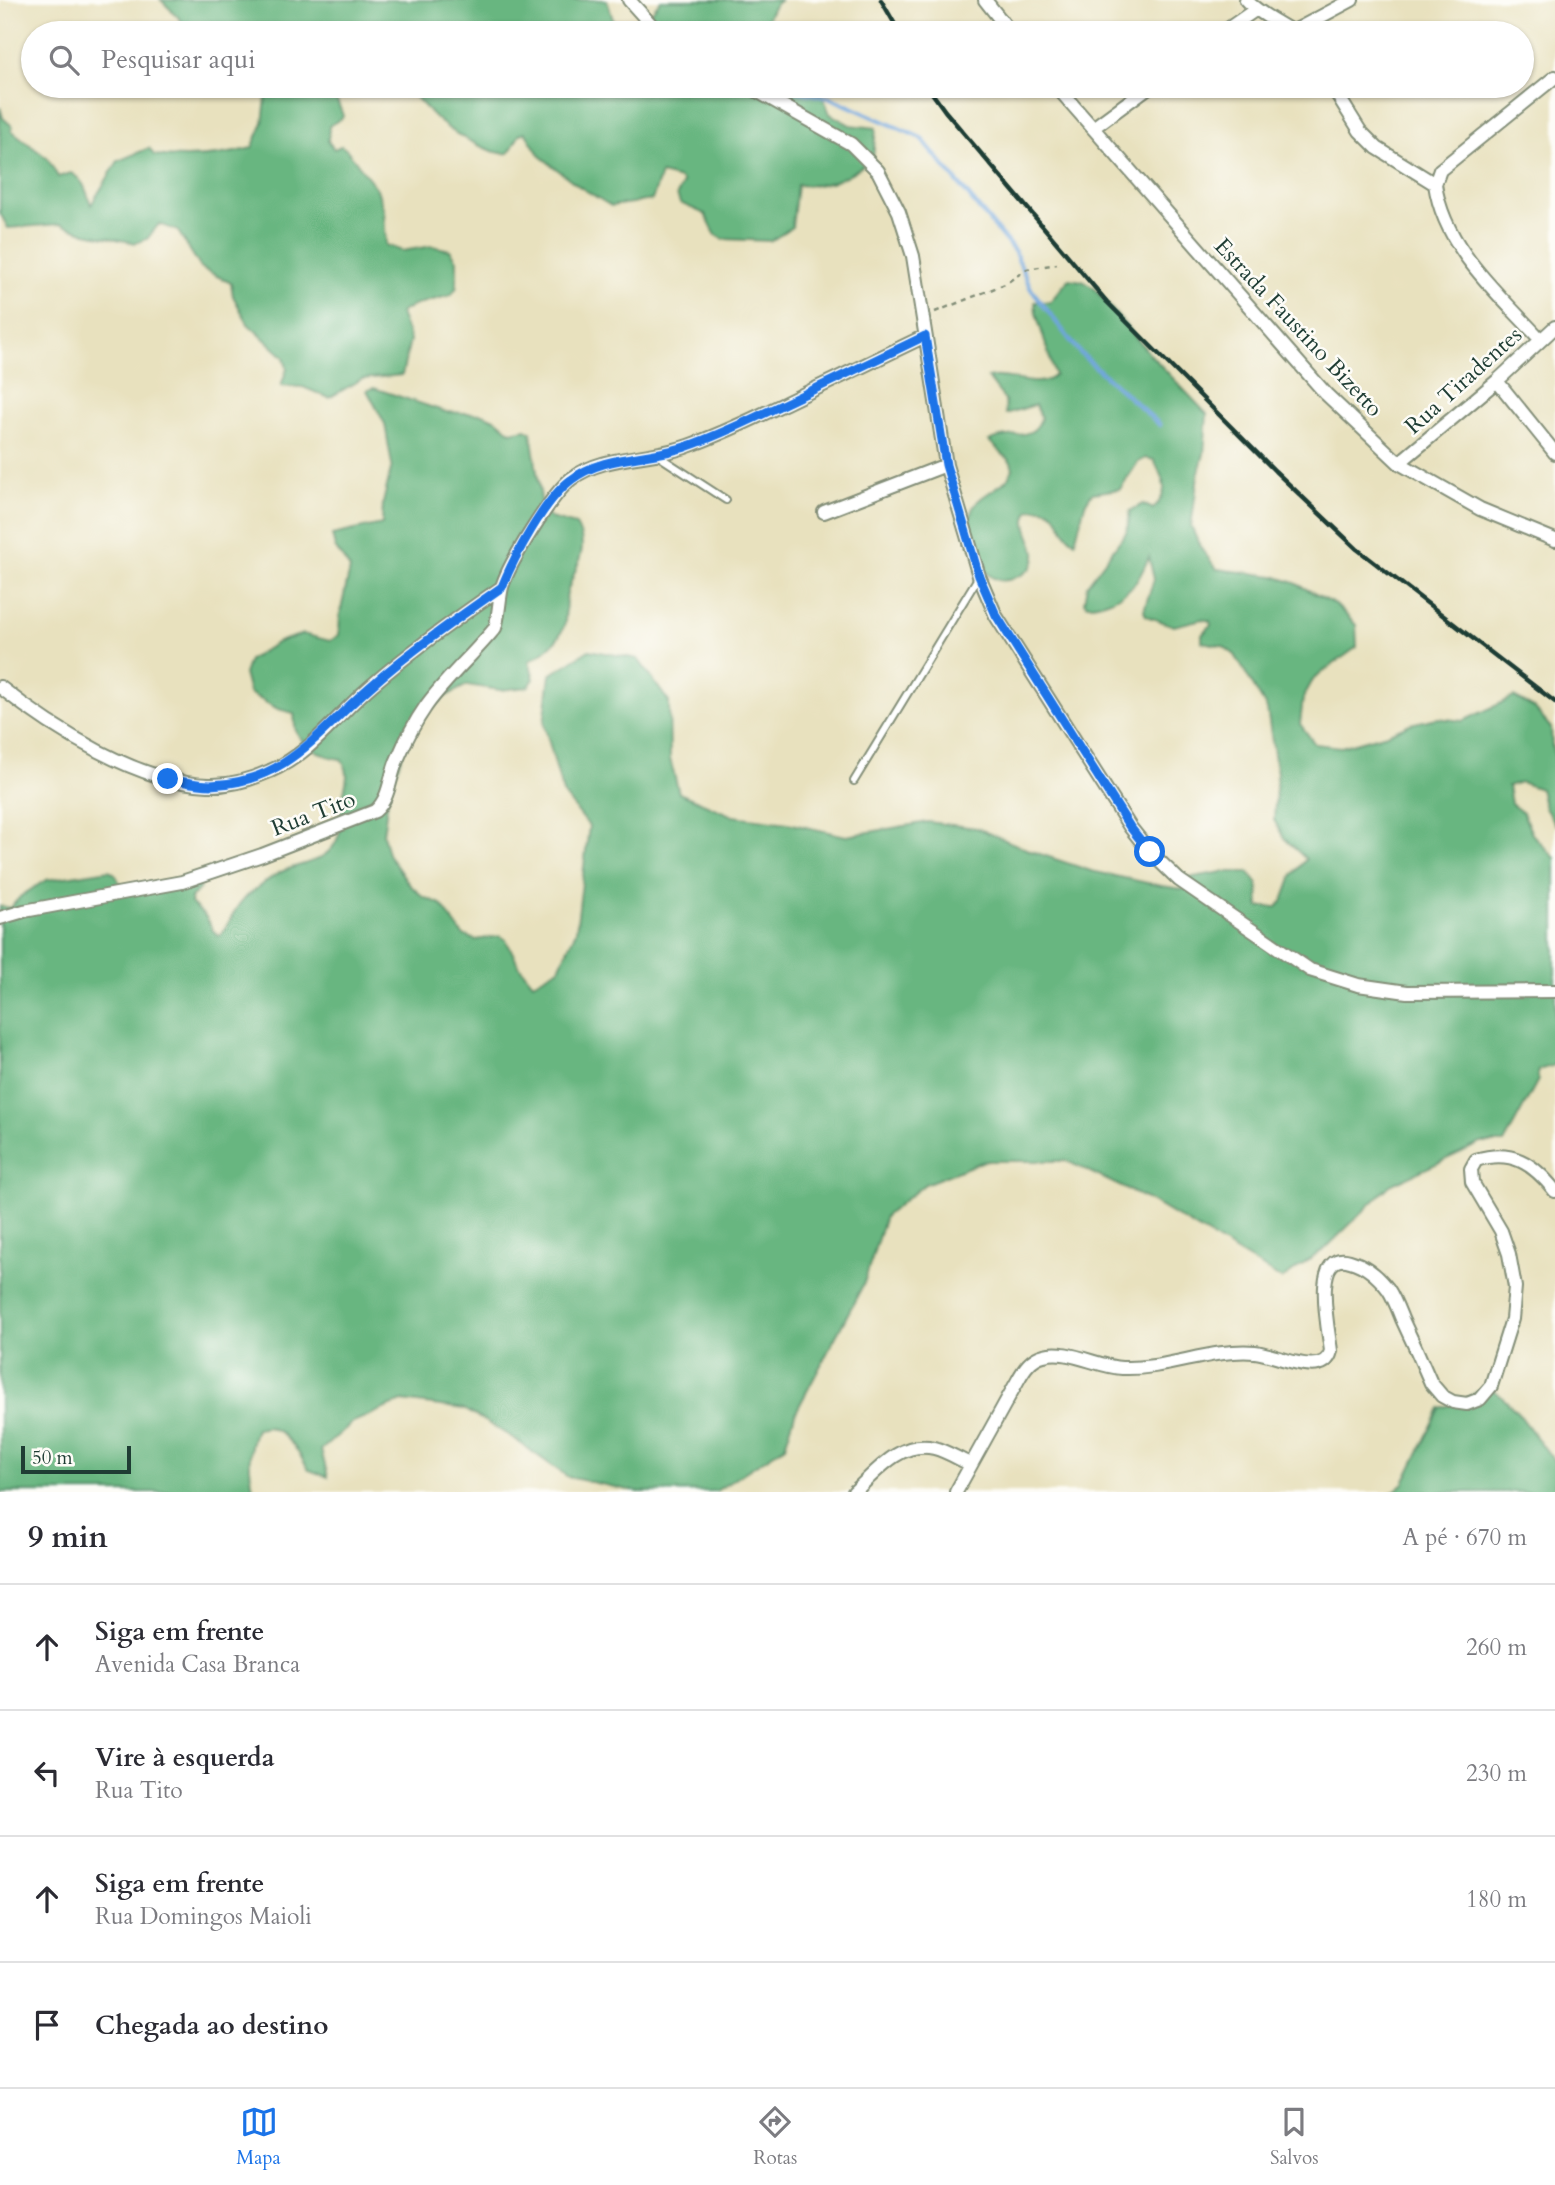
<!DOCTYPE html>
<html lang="pt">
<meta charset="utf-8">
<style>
body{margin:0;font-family:Cardo,serif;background:#f2f2f3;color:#2b2b33}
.scale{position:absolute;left:21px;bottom:18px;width:110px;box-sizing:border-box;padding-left:7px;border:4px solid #1f3d34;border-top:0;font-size:19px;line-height:24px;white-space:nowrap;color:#1f3d34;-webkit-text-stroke:5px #fdfcf7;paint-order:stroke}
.stop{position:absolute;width:21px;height:21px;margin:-16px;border:5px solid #1a73e8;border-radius:50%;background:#fff}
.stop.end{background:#1a73e8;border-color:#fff;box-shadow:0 2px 7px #0008}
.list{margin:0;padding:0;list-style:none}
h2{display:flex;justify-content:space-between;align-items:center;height:91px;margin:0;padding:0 28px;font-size:30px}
h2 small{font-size:23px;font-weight:400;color:#7c7c81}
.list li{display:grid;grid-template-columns:46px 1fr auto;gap:21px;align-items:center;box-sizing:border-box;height:126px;padding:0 28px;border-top:2px solid #e1e1e2}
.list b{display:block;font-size:26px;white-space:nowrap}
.list p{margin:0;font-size:23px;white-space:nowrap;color:#7c7c81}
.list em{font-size:23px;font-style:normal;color:#7c7c81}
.icon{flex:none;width:38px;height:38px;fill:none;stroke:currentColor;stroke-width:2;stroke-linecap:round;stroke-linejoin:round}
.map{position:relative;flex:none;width:1555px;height:1492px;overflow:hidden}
.search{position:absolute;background:#fff;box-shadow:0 2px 5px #0004;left:21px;right:21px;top:21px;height:77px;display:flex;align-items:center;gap:18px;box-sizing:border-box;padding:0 24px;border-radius:38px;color:#7c7c81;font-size:26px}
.sheet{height:595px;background:#fff}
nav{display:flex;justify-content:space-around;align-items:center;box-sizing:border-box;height:98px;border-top:2px solid #e1e1e2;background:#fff;font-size:19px;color:#7c7c81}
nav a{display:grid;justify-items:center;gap:4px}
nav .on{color:#1a73e8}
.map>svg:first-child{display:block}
.forest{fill:#67b680;stroke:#437a5a;stroke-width:2}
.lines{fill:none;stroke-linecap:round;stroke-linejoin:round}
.stream{stroke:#6ea5dc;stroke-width:4.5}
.service-casing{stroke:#848f79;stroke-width:10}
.minor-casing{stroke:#848f79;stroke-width:16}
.path{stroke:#848f79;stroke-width:2.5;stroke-dasharray:5 5;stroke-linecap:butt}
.service{stroke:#fff;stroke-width:6}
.minor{stroke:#fff;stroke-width:12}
.rail{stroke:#1f3d34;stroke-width:4.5}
.route{stroke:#1a73e8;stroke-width:9}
.labels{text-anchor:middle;stroke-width:5;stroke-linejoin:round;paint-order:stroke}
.street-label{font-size:23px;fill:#1f3d34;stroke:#fdfcf7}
</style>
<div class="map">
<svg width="1555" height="1492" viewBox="0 0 1555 1492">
<rect width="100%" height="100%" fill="#fdfcf7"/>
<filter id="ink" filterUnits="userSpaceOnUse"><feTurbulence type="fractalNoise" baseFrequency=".0143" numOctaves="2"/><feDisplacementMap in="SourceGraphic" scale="14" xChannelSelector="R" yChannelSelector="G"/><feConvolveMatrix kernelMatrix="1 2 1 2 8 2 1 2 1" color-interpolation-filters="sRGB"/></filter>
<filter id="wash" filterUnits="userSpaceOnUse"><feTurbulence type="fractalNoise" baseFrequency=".00686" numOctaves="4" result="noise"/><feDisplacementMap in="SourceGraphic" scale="28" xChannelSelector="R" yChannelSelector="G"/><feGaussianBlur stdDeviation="1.57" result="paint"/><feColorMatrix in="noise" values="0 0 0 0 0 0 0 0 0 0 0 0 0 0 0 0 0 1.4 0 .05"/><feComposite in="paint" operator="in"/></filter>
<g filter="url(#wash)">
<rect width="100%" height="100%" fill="#e8e1be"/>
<path class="forest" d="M 161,0 L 607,0 L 617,33 L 185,33 L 181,20 Z
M 661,0 L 781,0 C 770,6 766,22 764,33 L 635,33 Z
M 273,86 L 318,86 L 333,92 L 343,115 L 342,118 L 329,126 L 328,141 L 334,149 L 341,146 L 347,150 L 377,189 L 384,211 L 386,245 L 402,251 L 432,246 L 450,250 L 457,260 L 457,287 L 451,295 L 414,305 L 400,313 L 410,340 L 402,375 L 362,379 L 329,398 L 303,387 L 281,386 L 287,369 L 284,357 L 248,324 L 233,296 L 231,283 L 201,268 L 178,231 L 159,224 L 147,239 L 136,243 L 86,233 L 61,224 L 8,228 L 0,213 L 0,107 L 3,118 L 13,127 L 11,130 L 48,159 L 58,177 L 71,173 C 85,181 86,191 91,205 L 118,161 L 149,148 L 154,155 C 187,159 219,157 252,148 L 263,123 L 266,98 Z
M 406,86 L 819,86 L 830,114 L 850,125 L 876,128 L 873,158 C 849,177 828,188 797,185 L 792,227 L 771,241 L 723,239 L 715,234 L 705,214 L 680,203 L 677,195 L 683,183 L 680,179 L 661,174 L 652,200 L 611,206 L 580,187 L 540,156 L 525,132 L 520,134 L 509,153 C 497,154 489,150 478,145 C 442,129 431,114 406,86 Z
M 1069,279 L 1083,281 L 1094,288 L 1148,352 L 1207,414 L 1204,454 L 1198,475 L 1191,527 L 1202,550 L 1217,569 L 1274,576 L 1295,583 L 1336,605 L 1356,625 L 1357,647 L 1314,678 L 1303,698 L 1300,724 L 1315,744 L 1341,747 L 1387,734 L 1410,724 L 1437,718 L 1463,721 L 1514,697 L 1534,708 L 1551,728 L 1552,747 L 1555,756 L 1555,824 L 1545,808 L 1540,789 L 1520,782 L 1508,786 L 1511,804 L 1523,813 L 1532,834 L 1555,858 L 1555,1065 L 1538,1070 L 1538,1080 L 1504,1143 L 1481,1143 L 1390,1185 L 1326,1248 L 1282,1279 L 1149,1200 L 1067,1161 L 984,1161 L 925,1184 L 885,1216 L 864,1283 L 795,1414 L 785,1446 L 716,1491 L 638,1492 L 568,1477 L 513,1438 L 464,1409 L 402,1401 L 353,1422 L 321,1450 L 328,1477 L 309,1470 L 294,1446 L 280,1432 L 268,1427 L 256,1429 C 247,1449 249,1472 254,1492 L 0,1492 L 0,906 L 10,908 L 21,896 L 46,880 L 109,870 L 115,874 L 125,893 L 196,883 L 200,888 L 191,898 L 191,903 L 206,917 L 214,932 L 219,936 C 229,929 232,908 246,897 C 256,889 269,878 281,872 C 300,863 325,863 336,842 C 343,829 340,814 342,800 C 345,785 352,773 341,759 C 326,758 302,746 296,731 C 294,726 295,718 294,713 L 278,709 L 249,693 L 244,674 L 249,660 L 278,642 L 303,634 L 330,641 L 339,635 L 340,614 L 350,569 L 335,547 L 332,535 L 382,524 L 383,503 L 392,465 L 385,424 L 367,390 L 374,388 L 446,412 L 483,414 L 497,420 L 511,432 L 526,429 L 531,432 L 543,512 L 550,518 L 576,525 C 591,549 574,569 567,593 C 564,604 567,616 564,626 C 558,643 544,653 529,661 L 534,679 L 528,687 L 500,690 L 467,685 L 446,696 L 412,726 L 389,792 L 383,834 L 388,854 L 409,884 L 423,897 L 441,904 L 463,935 L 476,940 L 500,936 L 506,940 L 520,967 L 533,983 L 559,968 L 576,931 L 589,826 L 563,793 L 544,724 L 550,675 L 589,650 L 638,659 L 669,702 L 670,759 L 679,793 L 733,816 L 788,823 L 846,836 L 928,822 L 977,828 L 1031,851 L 1091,871 L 1162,886 L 1190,890 L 1187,878 L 1223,872 L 1248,872 L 1258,884 L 1259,907 L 1277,907 L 1283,901 L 1292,876 L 1306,859 L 1284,838 L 1274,820 L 1277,773 L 1267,709 L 1235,655 L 1223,646 L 1202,642 L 1202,635 L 1211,625 L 1210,621 L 1202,619 L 1174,626 L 1146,616 L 1144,610 L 1154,579 L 1149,557 C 1145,565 1141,576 1135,583 C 1126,595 1103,605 1088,605 L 1084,602 L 1087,585 L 1127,531 L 1130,511 L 1143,504 L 1153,509 C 1171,491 1164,481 1154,460 L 1146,458 L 1138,462 L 1120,489 L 1092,493 L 1085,504 L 1075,542 C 1056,531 1064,502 1029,510 C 1028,513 1026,517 1026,520 C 1025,536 1042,550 1032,566 C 1028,572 1020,576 1014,578 C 980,593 964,534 972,510 C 977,497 994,491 1004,482 C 1008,479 1011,473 1013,469 L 1011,462 L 989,441 C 1008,430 1034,443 1041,418 L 1035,405 L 1006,414 L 1005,400 L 988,378 C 1008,372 1039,392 1055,375 L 1036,313 L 1035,302 L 1050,302 Z
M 1487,1386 L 1501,1396 L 1518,1413 L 1555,1462 L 1555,1492 L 1393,1492 L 1404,1483 L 1440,1408 L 1460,1402 Z"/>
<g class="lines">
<path class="stream" d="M 772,86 L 831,98 L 921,138 L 1015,252 L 1031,289 L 1080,353 L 1160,425"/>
</g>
</g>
<g filter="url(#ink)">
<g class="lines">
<g class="service-casing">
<path id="service" d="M 657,455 L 726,500
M 854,781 L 979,576"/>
</g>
<g class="minor-casing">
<path id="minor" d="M 629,0 L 655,29 L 661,33
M 985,0 L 1011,33
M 1246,0 C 1259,14 1278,22 1294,33
M 1292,32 L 1352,0
M 1222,33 L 1255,10
M 748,86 L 851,144 L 878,171 L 899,212 L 913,256 L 946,465 L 979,576 L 996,616 L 1130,827 L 1150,852 L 1179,880 L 1310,970 L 1358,985 L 1407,992 L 1555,991
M 1056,86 L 1326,394 L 1399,463 L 1480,509 L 1555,540
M 1332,86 L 1360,131 L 1377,148 L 1435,184 C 1444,248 1498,293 1540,339
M 1093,128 L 1150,86
M 1435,184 L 1440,170 L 1555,77
M 1497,381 L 1555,453
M 1399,463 L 1497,381 L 1555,327
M 824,512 L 946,465
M 0,687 C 53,729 139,783 208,785 C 228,786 252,779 270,771 C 311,754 338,714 371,686 C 412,650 457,618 502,587
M 0,918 L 24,911 L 182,882 L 262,855 L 375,811 C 391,797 389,776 398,758 C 406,739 415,722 426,706 C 446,678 473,655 495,628 C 499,615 499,600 502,587 C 509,563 552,494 571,479 C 604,454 650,460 688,446 C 723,434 757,417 790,401 C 835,379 880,358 925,336
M 854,1492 C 876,1472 900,1440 934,1448 C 946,1451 959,1459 970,1464
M 956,1492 L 1018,1380 C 1024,1369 1031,1358 1044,1355 C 1067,1348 1098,1367 1122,1368 C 1167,1370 1211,1348 1255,1352 C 1276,1354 1324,1380 1331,1351 C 1329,1332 1310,1249 1350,1261 C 1365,1265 1378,1276 1388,1289 C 1394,1298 1398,1309 1402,1319 C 1412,1340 1422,1362 1431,1383 L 1442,1396 L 1453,1402 L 1467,1404 L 1480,1399 L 1491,1386 L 1512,1319 L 1515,1287 L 1509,1254 L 1501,1231 L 1472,1182 L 1471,1169 L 1476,1160 C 1512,1149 1533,1163 1555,1191"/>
</g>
<path class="path" d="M 935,312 L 1005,284 L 1027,269 L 1057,264"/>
<use href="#service" class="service"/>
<use href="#minor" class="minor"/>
<path class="rail" d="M 881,0 L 900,33
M 927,86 L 945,111 L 1107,302 L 1275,471 L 1357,549 L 1555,702"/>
</g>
</g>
<g class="lines" filter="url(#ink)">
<path class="route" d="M 168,779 C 182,781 197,785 211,785 C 286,783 319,731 370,687 C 409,652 459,617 502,587 C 514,557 545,499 571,480 C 604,454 650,460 688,446 C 723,434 756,417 790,401 C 835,379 880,358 925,336 L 946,465 L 979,576 L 996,615 L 1130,827 L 1150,852"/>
</g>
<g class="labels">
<g class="street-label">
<text transform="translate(1299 327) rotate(47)" y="8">Estrada Faustino Bizetto</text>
<text transform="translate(1463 380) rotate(-42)" y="8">Rua Tiradentes</text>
<text transform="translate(313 813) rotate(-21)" y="8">Rua Tito</text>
</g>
</g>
</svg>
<div class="scale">50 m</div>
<div class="stop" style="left:1150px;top:852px"></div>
<div class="stop end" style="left:168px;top:779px"></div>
<div class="search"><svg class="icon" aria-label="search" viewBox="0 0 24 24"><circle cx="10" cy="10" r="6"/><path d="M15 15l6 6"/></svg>Pesquisar aqui</div>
</div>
<section class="sheet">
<h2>9 min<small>A pé · 670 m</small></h2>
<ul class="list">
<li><svg class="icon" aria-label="ahead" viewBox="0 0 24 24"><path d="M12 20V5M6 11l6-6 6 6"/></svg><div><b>Siga em frente</b><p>Avenida Casa Branca</p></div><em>260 m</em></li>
<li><svg class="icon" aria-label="left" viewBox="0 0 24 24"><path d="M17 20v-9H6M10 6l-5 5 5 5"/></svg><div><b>Vire à esquerda</b><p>Rua Tito</p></div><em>230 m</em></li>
<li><svg class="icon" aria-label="ahead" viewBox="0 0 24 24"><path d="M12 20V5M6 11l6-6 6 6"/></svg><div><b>Siga em frente</b><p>Rua Domingos Maioli</p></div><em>180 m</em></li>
<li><svg class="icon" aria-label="arrive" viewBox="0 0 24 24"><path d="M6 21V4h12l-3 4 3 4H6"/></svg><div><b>Chegada ao destino</b></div></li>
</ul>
</section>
<nav>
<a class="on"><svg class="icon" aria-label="map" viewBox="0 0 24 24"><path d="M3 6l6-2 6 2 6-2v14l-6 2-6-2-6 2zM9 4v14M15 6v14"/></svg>Mapa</a>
<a><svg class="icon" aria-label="directions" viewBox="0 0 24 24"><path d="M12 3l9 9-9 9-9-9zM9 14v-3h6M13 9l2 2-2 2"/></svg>Rotas</a>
<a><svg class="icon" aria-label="saved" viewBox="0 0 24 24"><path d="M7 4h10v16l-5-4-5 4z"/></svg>Salvos</a>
</nav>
